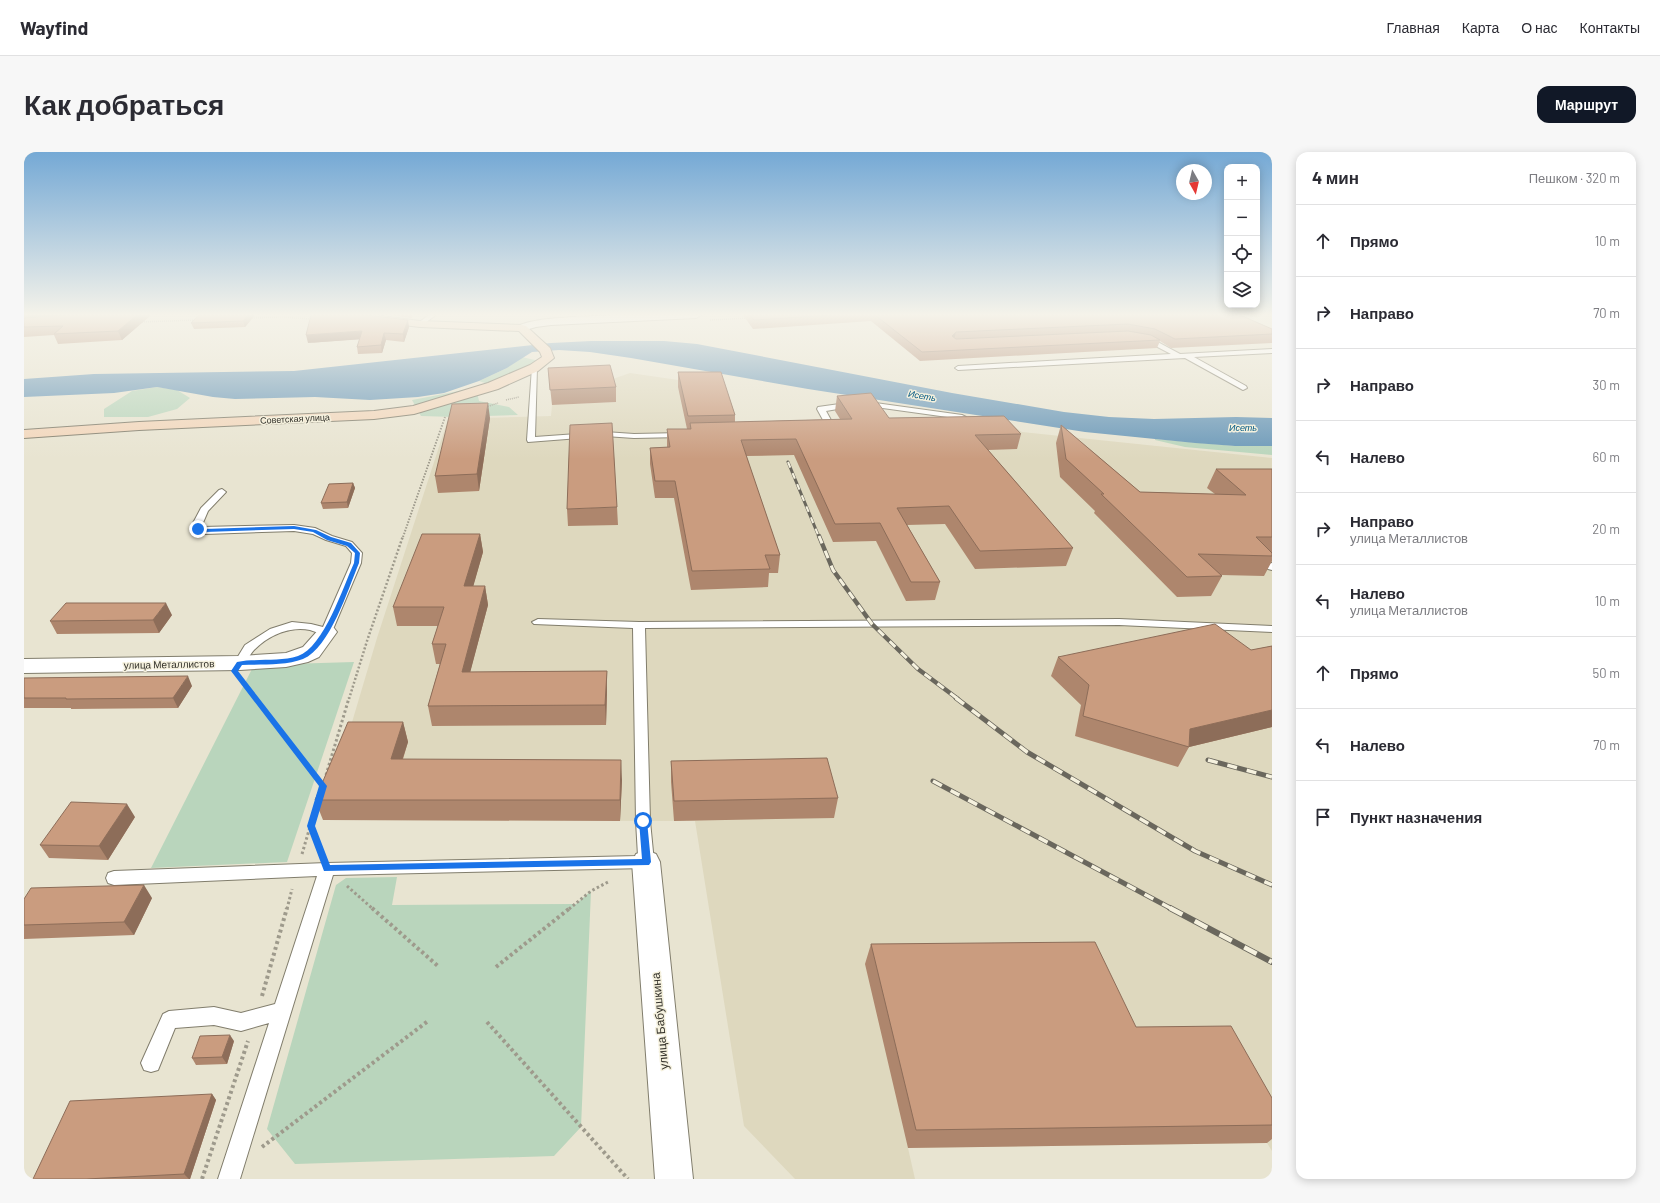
<!DOCTYPE html>
<html lang="ru">
<meta charset="utf-8">
<style>
body{margin:0;font-family:Barlow,sans-serif;background:#f7f7f7;color:#2b2b33}
.controls{position:absolute;right:12px;top:12px;display:grid;overflow:hidden;border-radius:8px;box-shadow:0 2px 10px #0003}
.controls button{width:36px;height:36px;display:grid;place-items:center;padding:0;border:0;border-bottom:1px solid #e1e1e2;background:#fff;color:#2b2b33;font:20px sans-serif}
.compass{position:absolute;left:1152px;top:12px;width:36px;height:36px;border-radius:50%;background:#fff;box-shadow:0 2px 10px #0003;rotate:172deg}
.stop{position:absolute;width:12px;height:12px;margin:-9px;border:3px solid #1a73e8;border-radius:50%;background:#fff}
.stop.end{background:#1a73e8;border-color:#fff;box-shadow:0 1px 4px #0008}
.list{margin:0;padding:0;list-style:none}
h2{display:flex;justify-content:space-between;align-items:center;height:52px;margin:0;padding:0 16px;font-size:17px}
h2 small{font-size:13px;font-weight:400;color:#7c7c81}
.list li{display:grid;grid-template-columns:26px 1fr auto;gap:12px;align-items:center;box-sizing:border-box;height:72px;padding:0 16px;border-top:1px solid #e1e1e2}
.list b{display:block;font-size:15px;white-space:nowrap}
.list p{margin:0;font-size:13px;white-space:nowrap;color:#7c7c81}
.list em{font-size:13px;font-style:normal;color:#7c7c81}
.icon{flex:none;width:22px;height:22px;fill:none;stroke:currentColor;stroke-width:2;stroke-linecap:round;stroke-linejoin:round}
.map{position:relative;flex:none;width:1248px;height:1027px;overflow:hidden;border-radius:12px}
header{display:flex;align-items:center;gap:24px;box-sizing:border-box;height:56px;padding:0 20px;background:#fff;border-bottom:1px solid #e1e1e2}
header strong{font-size:19px}
nav{display:flex;gap:22px;margin-inline-start:auto;font-size:14px}
.intro{display:flex;align-items:center;justify-content:space-between;box-sizing:border-box;height:96px;padding:0 24px}
h1{margin:0;font-size:28px}
.button{padding:10px 18px;border-radius:12px;background:#111827;color:#fff;font-size:14px;font-weight:700}
main{display:flex;gap:24px;padding:0 24px}
aside{flex:1;background:#fff;border-radius:12px;box-shadow:0 2px 10px #0003}
.map>svg:first-child{display:block}
.built{fill:#ded8be}
.green{fill:#b9d5bc}
.water{fill:#6a98b8}
.lines{fill:none;stroke-linecap:round;stroke-linejoin:round}
.lane-casing{stroke:#817d6c;stroke-width:2}
.street-casing{stroke:#817d6c;stroke-width:2}
.secondary-casing{stroke:#817d6c;stroke-width:2}
.path-far4{stroke:#9e9a8c;stroke-width:1.5;stroke-dasharray:1 1;stroke-linecap:butt}
.path-far3{stroke:#9e9a8c;stroke-width:2;stroke-dasharray:1.5 1.5;stroke-linecap:butt}
.path-far2{stroke:#9e9a8c;stroke-width:2.5;stroke-dasharray:2 2;stroke-linecap:butt}
.path-far1{stroke:#9e9a8c;stroke-width:3;stroke-dasharray:2.5 2.5;stroke-linecap:butt}
.path{stroke:#9e9a8c;stroke-width:4;stroke-dasharray:3 3;stroke-linecap:butt}
.lane{fill:#fff;fill-rule:evenodd}
.street{fill:#fff;fill-rule:evenodd}
.secondary{fill:#f2d6bb;fill-rule:evenodd}
.rail-far3-casing{stroke:#6a675d;stroke-width:3}
.rail-far2-casing{stroke:#6a675d;stroke-width:4.5}
.rail-far1-casing{stroke:#6a675d;stroke-width:5}
.rail-casing{stroke:#6a675d;stroke-width:6}
.rail-far3{stroke:#f5f1de;stroke-width:2;stroke-dasharray:6;stroke-linecap:butt}
.rail-far2{stroke:#f5f1de;stroke-width:3;stroke-dasharray:8;stroke-linecap:butt}
.rail-far1{stroke:#f5f1de;stroke-width:3.5;stroke-dasharray:10;stroke-linecap:butt}
.rail{stroke:#f5f1de;stroke-width:4.5;stroke-dasharray:14;stroke-linecap:butt}
.wall{fill:#ae866d}
.shaded-wall{fill:#8d6d59}
.building{fill:#ca9c7f;stroke:#8d6d59}
.route{fill:#1a73e8}
.labels{text-anchor:middle;stroke-width:3;stroke-linejoin:round;paint-order:stroke}
.far-water-label{font-size:9px;font-style:italic;fill:#005882;stroke:#f5f1de}
.far-street-label{font-size:9px;fill:#34322b;stroke:#f5f1de}
.street-label{font-size:10px;fill:#34322b;stroke:#f5f1de}
.near-street-label{font-size:12px;fill:#34322b;stroke:#f5f1de}
</style>
<header>
<strong>Wayfind</strong>
<nav><a>Главная</a><a>Карта</a><a>О нас</a><a>Контакты</a></nav>
</header>
<div class="intro"><h1>Как добраться</h1><a class="button">Маршрут</a></div>
<main>
<div class="map">
<svg width="1248" height="1027" viewBox="0 0 1248 1027">
<rect width="100%" height="100%" fill="#e8e4d1"/>
<path class="built" d="M 606,221 L 696,234 L 709,275 L 979,268 L 998,280 L 1248,306 L 1248,999 L 1243,991 L 884,996 L 891,1027 L 771,1027 L 720,974 L 671,669 L 299,668 L 353,486 L 424,267 L 527,264 L 528,253 L 592,250 L 586,228 Z"/>
<path class="green" d="M 498,205 L 515,209 L 464,232 L 455,229 L 483,216 Z
M 133,235 L 153,238 L 166,246 L 153,257 L 124,265 L 80,265 L 80,257 L 108,239 Z
M 440,238 L 453,240 L 455,249 L 485,255 L 494,263 L 430,265 L 397,264 L 388,248 Z
M 1131,287 L 1211,294 L 1248,294 L 1248,303 L 1161,295 L 1131,288 Z
M 330,510 L 263,710 L 127,716 L 230,513 Z
M 373,725 L 368,753 L 552,752 L 567,739 L 557,975 L 530,1004 L 271,1012 L 243,977 L 312,733 L 322,726 Z"/>
<path class="water" d="M 567,189 L 640,189 L 673,192 L 928,241 L 1040,260 L 1085,265 L 1130,267 L 1212,265 L 1248,266 L 1248,294 L 1211,294 L 1171,291 L 1061,280 L 784,237 L 607,206 L 566,200 L 535,198 L 508,200 L 483,216 L 455,229 L 420,241 L 394,245 L 346,248 L 291,245 L 211,247 L 189,245 L 133,235 L 90,241 L 0,245 L 0,227 L 70,222 L 270,219 L 527,191 Z"/>
<g class="lines">
<g class="lane-casing">
<path id="lane" d="M 405,163 L 412,163 L 398,173 L 394,173 L 394,171 Z
M 1120,185 L 1128,187 L 1156,202 L 1248,197 L 1248,201 L 1170,205 L 1222,234 L 1223,236 L 1219,238 L 1161,206 L 934,218 L 931,216 L 934,214 L 1147,202 L 1124,190 L 1118,188 L 1117,187 Z
M 508,215 L 513,216 L 511,285 L 581,280 L 610,282 L 658,281 L 662,283 L 658,285 L 610,286 L 581,284 L 504,290 L 503,288 Z
M 837,249 L 938,263 L 942,265 L 938,267 L 837,253 L 802,259 L 813,279 L 809,281 L 803,281 L 802,279 L 804,277 L 793,257 L 794,255 Z
M 198,337 L 202,340 L 184,359 L 178,373 L 178,375 L 270,373 L 291,376 L 308,384 L 328,390 L 338,401 L 337,411 L 307,482 C 300,484 293,480 286,478 C 266,474 245,483 230,498 C 226,502 223,509 220,514 L 212,514 L 210,511 L 221,493 L 246,477 L 268,470 L 287,472 L 299,475 L 327,411 L 328,401 L 322,394 L 302,388 L 289,382 L 270,379 L 181,382 L 171,379 L 168,373 L 177,356 L 195,338 Z
M 1248,411 L 1248,418 L 1244,417 L 1242,414 L 1243,412 Z
M 514,467 L 615,470 L 1095,467 L 1248,474 L 1248,480 L 1095,473 L 621,476 L 626,669 L 630,710 L 627,714 L 622,716 L 309,723 L 216,1027 L 194,1027 L 245,871 L 217,879 L 190,873 L 151,876 L 134,918 L 127,920 L 120,918 L 117,911 L 139,862 L 145,859 L 190,855 L 217,861 L 251,852 L 293,724 L 90,733 L 84,731 L 82,726 L 84,721 L 90,719 L 303,711 L 614,704 L 612,669 L 609,476 L 510,472 L 508,470 Z"/>
</g>
<g class="street-casing">
<path id="street" d="M 599,163 L 677,163 L 672,166 L 527,173 L 512,175 L 498,179 L 492,176 C 502,164 581,164 599,163 Z
M 303,474 L 310,476 L 313,480 L 295,505 L 284,510 L 262,515 L 216,518 L 0,521 L 0,507 L 216,504 L 262,501 L 279,495 L 296,476 Z
M 622,698 L 632,702 L 636,710 L 669,1027 L 631,1027 L 608,710 L 612,702 Z"/>
</g>
<g class="secondary-casing">
<path id="secondary" d="M 316,163 L 350,163 L 396,169 L 498,173 L 502,174 L 526,196 L 530,206 L 514,219 L 474,237 L 390,262 L 350,267 L 115,278 L 0,286 L 0,278 L 115,270 L 350,259 L 389,254 L 464,231 L 506,213 L 518,205 L 516,200 L 495,179 L 396,175 L 321,166 Z"/>
</g>
<path class="path-far4" d="M 226,166 L 259,165 L 287,167
M 686,168 L 725,166
M 116,170 L 173,168
M 482,248 L 495,245
M 462,255 L 474,251"/>
<path class="path-far3" d="M 379,385 L 421,265"/>
<path class="path-far2" d="M 219,530 L 232,547
M 325,547 L 343,489 L 379,384"/>
<path class="path-far1" d="M 232,546 L 299,633
M 302,623 L 325,546
M 287,674 L 297,699
M 278,702 L 293,651
M 323,734 L 349,757
M 263,757 L 268,737
M 545,757 L 567,739 L 586,729"/>
<path class="path" d="M 348,756 L 415,815
M 472,815 L 546,756
M 238,844 L 263,756
M 463,870 L 604,1027
M 238,995 L 404,869
M 178,1027 L 224,889"/>
<use href="#lane" class="lane"/>
<use href="#street" class="street"/>
<use href="#secondary" class="secondary"/>
<g class="rail-far3-casing">
<path id="rail-far3" d="M 764,310 L 795,385"/>
</g>
<g class="rail-far2-casing">
<path id="rail-far2" d="M 795,384 L 809,418 L 848,472 L 894,517 L 934,547"/>
</g>
<g class="rail-far1-casing">
<path id="rail-far1" d="M 932,546 L 1003,600 L 1171,699 L 1248,733
M 1184,608 L 1248,625
M 909,629 L 1148,757"/>
</g>
<g class="rail-casing">
<path id="rail" d="M 1146,756 L 1248,810"/>
</g>
<use href="#rail-far3" class="rail-far3"/>
<use href="#rail-far2" class="rail-far2"/>
<use href="#rail-far1" class="rail-far1"/>
<use href="#rail" class="rail"/>
</g>
<path class="wall" d="M 0,163 L 127,163 L 98,188 L 34,192 L 30,183 L 0,185 Z
M 231,163 L 221,175 L 170,177 L 167,171 Z
M 364,163 L 389,163 L 388,166 Z
M 719,163 L 1216,163 L 1248,177 L 1248,191 L 1147,196 L 1136,189 L 1133,196 L 896,209 L 847,169 L 729,177 Z
M 385,175 L 380,190 L 362,188 L 358,201 L 334,202 L 333,195 L 336,187 L 284,191 Z
M 524,216 L 592,235 L 592,250 L 528,253 Z
M 654,220 L 711,263 L 711,270 L 816,267 L 811,259 L 813,244 L 865,266 L 997,282 L 993,297 L 964,298 L 1049,396 L 1042,414 L 951,417 L 921,372 L 883,373 L 916,430 L 911,448 L 882,449 L 852,389 L 809,390 L 770,303 L 722,304 L 756,403 L 754,421 L 745,421 L 744,435 L 667,438 L 650,346 L 631,346 L 626,312 L 626,296 L 643,295 L 643,277 L 663,277 L 654,235 Z
M 466,266 L 455,339 L 414,341 L 411,324 Z
M 1037,273 L 1116,340 L 1191,342 L 1183,336 L 1192,317 L 1248,317 L 1248,409 L 1240,424 L 1197,423 L 1198,424 L 1187,444 L 1153,445 L 1070,361 L 1071,359 L 1036,325 L 1032,291 Z
M 329,331 L 331,336 L 324,356 L 299,357 L 297,351 Z
M 593,355 L 594,373 L 544,374 L 543,357 Z
M 456,382 L 459,400 L 449,434 L 461,434 L 464,453 L 446,520 L 583,519 L 583,539 L 582,573 L 408,574 L 404,554 L 416,512 L 412,512 L 408,492 L 414,474 L 373,474 L 369,455 Z
M 148,463 L 135,481 L 33,482 L 26,469 Z
M 1248,494 L 1248,575 L 1165,595 L 1154,615 L 1051,584 L 1057,553 L 1027,524 L 1034,505 L 1227,498 Z
M 0,526 L 168,534 L 154,556 L 47,557 L 47,556 L 0,556 Z
M 379,570 L 384,590 L 379,607 L 598,628 L 596,669 L 299,668 L 291,648 Z
M 647,609 L 814,646 L 810,666 L 650,669 L 647,630 Z
M 111,665 L 84,708 L 25,706 L 16,693 Z
M 128,746 L 110,783 L 0,787 L 0,747 Z
M 847,792 L 1112,875 L 1248,946 L 1248,987 L 1243,991 L 884,996 L 841,812 Z
M 210,889 L 203,912 L 172,913 L 168,906 Z
M 188,942 L 192,948 L 166,1027 L 9,1027 Z"/>
<path class="shaded-wall" d="M 0,163 L 42,163 L 0,166 Z
M 113,163 L 127,163 L 98,188 L 94,179 Z
M 224,163 L 231,163 L 221,175 L 219,169 Z
M 384,168 L 385,175 L 380,190 L 379,182 Z
M 338,179 L 340,187 L 284,191 L 282,183 Z
M 932,180 L 930,188 L 928,184 Z
M 360,181 L 362,188 L 358,201 L 357,193 Z
M 464,251 L 466,266 L 455,339 L 453,322 Z
M 329,331 L 331,336 L 324,356 L 323,350 Z
M 456,382 L 459,400 L 444,453 L 440,434 Z
M 461,434 L 464,453 L 441,540 L 438,520 Z
M 142,451 L 148,463 L 135,481 L 129,468 Z
M 583,519 L 583,539 L 582,573 L 581,553 Z
M 164,524 L 168,534 L 154,556 L 149,546 Z
M 1248,558 L 1248,575 L 1165,595 L 1166,577 Z
M 379,570 L 384,590 L 372,627 L 367,607 Z
M 597,608 L 598,628 L 596,669 L 596,648 Z
M 103,652 L 111,665 L 84,708 L 75,694 Z
M 120,733 L 128,746 L 110,783 L 100,770 Z
M 206,883 L 210,889 L 203,912 L 198,905 Z
M 188,942 L 192,948 L 166,1027 L 165,1027 L 160,1022 Z"/>
<path class="building" d="M 43,163 L 113,163 L 94,179 L 30,182 L 39,174 L 0,175 L 0,166 Z
M 175,163 L 224,163 L 219,169 L 167,171 Z
M 287,163 L 342,163 L 384,168 L 379,182 L 360,181 L 357,193 L 333,195 L 338,179 L 282,183 Z
M 726,163 L 808,163 L 730,168 Z
M 851,163 L 1216,163 L 1248,177 L 1248,182 L 1151,187 L 1131,177 L 1104,172 L 932,180 L 928,184 L 932,187 L 1104,179 L 1127,183 L 1136,188 L 898,200 Z
M 586,213 L 592,235 L 526,238 L 524,216 Z
M 654,220 L 697,220 L 711,263 L 664,264 Z
M 847,241 L 865,266 L 980,264 L 997,282 L 951,283 L 1049,396 L 956,399 L 925,354 L 873,356 L 916,430 L 887,430 L 856,371 L 811,372 L 772,287 L 717,288 L 756,403 L 741,403 L 746,417 L 668,419 L 651,329 L 631,329 L 626,296 L 646,295 L 643,277 L 667,277 L 666,271 L 828,267 L 813,244 Z
M 464,251 L 453,322 L 411,324 L 428,252 Z
M 588,271 L 593,355 L 543,357 L 546,273 Z
M 1037,273 L 1116,340 L 1222,343 L 1192,317 L 1248,317 L 1248,385 L 1232,385 L 1248,401 L 1248,404 L 1174,402 L 1198,424 L 1163,425 L 1077,342 L 1080,342 L 1042,307 Z
M 329,331 L 323,350 L 297,351 L 305,332 Z
M 398,382 L 456,382 L 440,434 L 461,434 L 438,520 L 583,519 L 581,553 L 404,554 L 422,492 L 408,492 L 420,455 L 369,455 Z
M 42,451 L 142,451 L 129,468 L 26,469 Z
M 1191,472 L 1227,498 L 1248,494 L 1248,558 L 1166,577 L 1165,595 L 1059,564 L 1065,533 L 1034,505 Z
M 164,524 L 149,546 L 42,547 L 42,546 L 0,546 L 0,526 Z
M 324,570 L 379,570 L 367,607 L 597,608 L 596,648 L 291,648 Z
M 803,606 L 814,646 L 650,649 L 647,609 Z
M 47,650 L 103,652 L 75,694 L 16,693 Z
M 120,733 L 100,770 L 0,773 L 0,747 L 7,736 Z
M 1071,790 L 1112,875 L 1207,874 L 1248,946 L 1248,973 L 892,978 L 847,792 Z
M 206,883 L 198,905 L 168,906 L 176,884 Z
M 188,942 L 160,1022 L 62,1027 L 9,1027 L 46,949 Z"/>
<linearGradient id="sky" x2="0" y2="1"><stop stop-color="#75a9d5"/><stop offset="0.53" stop-color="#f5f3ea"/><stop offset="1" stop-color="#f5f3ea" stop-opacity="0"/></linearGradient>
<rect width="1248" height="307" fill="url(#sky)"/>
<path class="route" d="M 270,374 L 292,378 L 307,385 L 327,391 L 336,401 L 335,411 C 324,437 306,496 279,507 C 261,514 237,512 218,513 L 214,519 L 303,634 L 291,674 L 306,713 L 618,707 L 615,669 L 619,666 L 623,669 L 627,710 L 625,713 L 300,719 L 283,674 L 295,634 L 207,519 L 213,510 C 233,506 255,510 274,504 C 300,495 319,435 330,411 L 331,401 L 323,394 L 303,388 L 289,380 L 270,377 L 181,380 L 171,377 L 174,375 L 181,377 Z"/>
<g class="labels">
<g class="far-water-label">
<text transform="translate(898 244) rotate(10)" y="3">Исеть</text>
<text x="1219" y="279">Исеть</text>
</g>
<g class="far-street-label">
<text transform="translate(271 267) rotate(-3)" y="3">Советская улица</text>
</g>
<g class="street-label">
<text transform="translate(145 512) rotate(-1)" y="4">улица Металлистов</text>
</g>
<g class="near-street-label">
<text transform="translate(636 869) rotate(-95)" y="4">улица Бабушкина</text>
</g>
</g>
</svg>
<div class="controls">
<button>+</button>
<button>−</button>
<button><svg class="icon" aria-label="locate" viewBox="0 0 24 24"><circle cx="12" cy="12" r="6"/><path d="M12 2v4M12 18v4M2 12h4M18 12h4"/></svg></button>
<button><svg class="icon" aria-label="layers" viewBox="0 0 24 24"><path d="M12 4l9 5-9 5-9-5zM3 14l9 5 9-5"/></svg></button>
</div>
<svg class="compass" viewBox="-18 -18 36 36"><path d="M0-13l5 13h-10z" fill="#e53935"/><path d="M0 13l5-13h-10z" fill="#7c7c81"/></svg>
<div class="stop" style="left:619px;top:669px"></div>
<div class="stop end" style="left:174px;top:377px"></div>
</div>
<aside>
<h2>4 мин<small>Пешком · 320 m</small></h2>
<ul class="list">
<li><svg class="icon" aria-label="ahead" viewBox="0 0 24 24"><path d="M12 20V5M6 11l6-6 6 6"/></svg><div><b>Прямо</b></div><em>10 m</em></li>
<li><svg class="icon" aria-label="right" viewBox="0 0 24 24"><path d="M7 20v-9h11M14 6l5 5-5 5"/></svg><div><b>Направо</b></div><em>70 m</em></li>
<li><svg class="icon" aria-label="right" viewBox="0 0 24 24"><path d="M7 20v-9h11M14 6l5 5-5 5"/></svg><div><b>Направо</b></div><em>30 m</em></li>
<li><svg class="icon" aria-label="left" viewBox="0 0 24 24"><path d="M17 20v-9H6M10 6l-5 5 5 5"/></svg><div><b>Налево</b></div><em>60 m</em></li>
<li><svg class="icon" aria-label="right" viewBox="0 0 24 24"><path d="M7 20v-9h11M14 6l5 5-5 5"/></svg><div><b>Направо</b><p>улица Металлистов</p></div><em>20 m</em></li>
<li><svg class="icon" aria-label="left" viewBox="0 0 24 24"><path d="M17 20v-9H6M10 6l-5 5 5 5"/></svg><div><b>Налево</b><p>улица Металлистов</p></div><em>10 m</em></li>
<li><svg class="icon" aria-label="ahead" viewBox="0 0 24 24"><path d="M12 20V5M6 11l6-6 6 6"/></svg><div><b>Прямо</b></div><em>50 m</em></li>
<li><svg class="icon" aria-label="left" viewBox="0 0 24 24"><path d="M17 20v-9H6M10 6l-5 5 5 5"/></svg><div><b>Налево</b></div><em>70 m</em></li>
<li><svg class="icon" aria-label="arrive" viewBox="0 0 24 24"><path d="M6 21V4h12l-3 4 3 4H6"/></svg><div><b>Пункт назначения</b></div></li>
</ul>
</aside>
</main>
